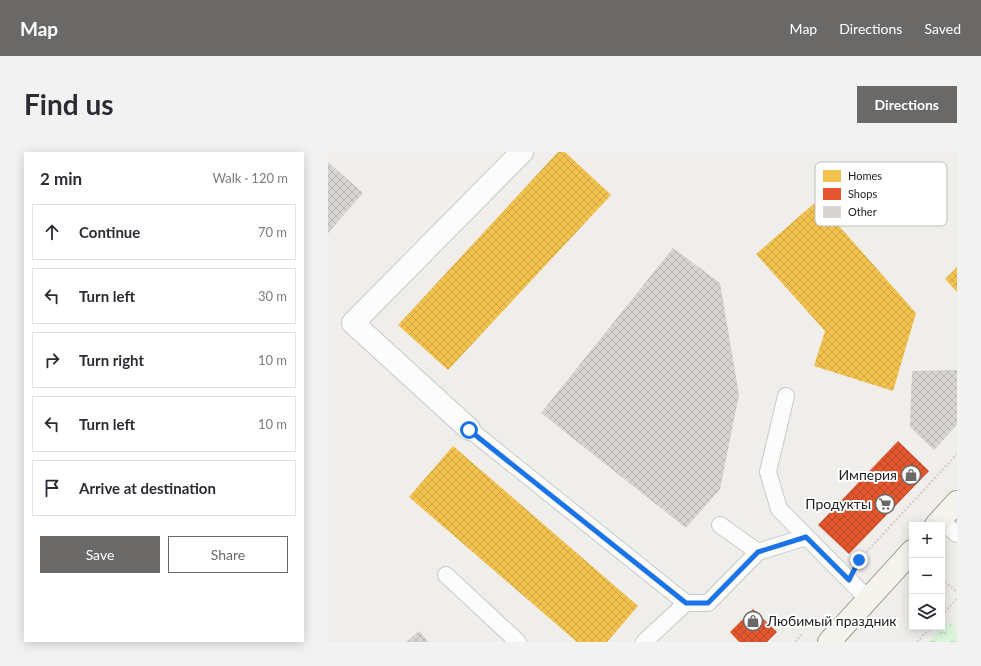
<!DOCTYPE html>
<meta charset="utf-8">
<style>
body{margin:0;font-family:Lato,sans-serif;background:#f2f2f3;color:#2b2b33}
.controls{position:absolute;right:12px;bottom:12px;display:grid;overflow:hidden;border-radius:0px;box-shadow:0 2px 10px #0003}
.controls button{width:36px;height:36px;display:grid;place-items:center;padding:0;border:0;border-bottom:1px solid #e1e1e2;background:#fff;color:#2b2b33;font:20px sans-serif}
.stop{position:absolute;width:12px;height:12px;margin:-9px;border:3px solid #1a73e8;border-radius:50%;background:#fff}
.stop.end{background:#1a73e8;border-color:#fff;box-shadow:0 1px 4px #0008}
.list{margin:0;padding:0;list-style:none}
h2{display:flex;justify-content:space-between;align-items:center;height:52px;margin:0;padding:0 16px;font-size:17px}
h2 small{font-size:13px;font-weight:400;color:#7c7c81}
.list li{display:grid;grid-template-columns:26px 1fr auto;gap:12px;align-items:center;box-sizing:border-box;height:56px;margin:0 8px 8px;padding:0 8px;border:1px solid #e1e1e2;border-radius:0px}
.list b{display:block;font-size:15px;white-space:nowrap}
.list em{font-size:13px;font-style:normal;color:#7c7c81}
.actions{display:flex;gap:8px;padding:12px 16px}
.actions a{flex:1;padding:9px 0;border:1px solid #6a6968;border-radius:0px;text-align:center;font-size:14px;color:#6a6968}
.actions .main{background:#6a6968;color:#fff}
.icon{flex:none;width:22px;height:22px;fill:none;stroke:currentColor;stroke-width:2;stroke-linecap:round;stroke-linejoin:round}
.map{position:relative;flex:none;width:629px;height:490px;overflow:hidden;border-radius:0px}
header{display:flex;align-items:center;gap:24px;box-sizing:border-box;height:56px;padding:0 20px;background:#6a6968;color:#fff}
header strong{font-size:19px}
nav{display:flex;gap:22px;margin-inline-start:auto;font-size:14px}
.intro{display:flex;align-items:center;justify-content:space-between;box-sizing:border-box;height:96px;padding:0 24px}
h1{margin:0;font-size:28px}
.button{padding:10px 18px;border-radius:0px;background:#6a6968;color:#fff;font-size:14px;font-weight:700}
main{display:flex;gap:24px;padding:0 24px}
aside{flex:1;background:#fff;border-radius:0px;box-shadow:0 2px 10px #0003}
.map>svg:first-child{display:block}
.park{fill:url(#park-crowns)}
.homes{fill:url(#homes-cross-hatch)}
.shops{fill:url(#shops-cross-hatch)}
.building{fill:url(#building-cross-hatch)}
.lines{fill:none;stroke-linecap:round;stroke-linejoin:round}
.service-casing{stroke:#c9c8c7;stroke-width:18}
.minor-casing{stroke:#c9c8c7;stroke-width:24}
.secondary-casing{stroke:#999a82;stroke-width:24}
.path{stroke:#dccecd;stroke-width:2.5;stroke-dasharray:2 2;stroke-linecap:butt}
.service{stroke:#fdfcfc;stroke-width:16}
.minor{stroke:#fdfcfc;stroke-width:22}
.secondary{stroke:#f4f4ed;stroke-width:22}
.route{stroke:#1a73e8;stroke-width:5}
.labels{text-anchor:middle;stroke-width:4;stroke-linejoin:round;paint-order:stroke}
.poi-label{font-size:14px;fill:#222;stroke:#fff;text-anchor:end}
.key{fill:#fff;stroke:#bdbdbd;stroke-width:1}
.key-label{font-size:11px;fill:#222}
</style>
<header>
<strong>Map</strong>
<nav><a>Map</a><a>Directions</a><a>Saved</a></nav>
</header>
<div class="intro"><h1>Find us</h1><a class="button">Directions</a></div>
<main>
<aside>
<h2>2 min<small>Walk · 120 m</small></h2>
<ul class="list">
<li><svg class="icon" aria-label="ahead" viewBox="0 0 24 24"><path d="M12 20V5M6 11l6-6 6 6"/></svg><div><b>Continue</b></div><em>70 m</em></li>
<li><svg class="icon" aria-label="left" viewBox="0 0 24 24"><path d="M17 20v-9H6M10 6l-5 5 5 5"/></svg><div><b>Turn left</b></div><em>30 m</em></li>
<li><svg class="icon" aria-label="right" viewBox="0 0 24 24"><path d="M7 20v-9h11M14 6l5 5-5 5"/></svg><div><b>Turn right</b></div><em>10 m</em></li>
<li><svg class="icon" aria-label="left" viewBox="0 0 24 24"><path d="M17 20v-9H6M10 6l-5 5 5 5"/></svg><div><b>Turn left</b></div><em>10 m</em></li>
<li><svg class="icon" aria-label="arrive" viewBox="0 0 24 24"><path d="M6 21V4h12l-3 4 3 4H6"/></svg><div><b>Arrive at destination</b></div></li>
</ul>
<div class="actions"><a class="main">Save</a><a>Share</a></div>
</aside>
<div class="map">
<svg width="629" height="490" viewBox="0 0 629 490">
<defs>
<pattern id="park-crowns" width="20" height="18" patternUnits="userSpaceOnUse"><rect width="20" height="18" fill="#daf5da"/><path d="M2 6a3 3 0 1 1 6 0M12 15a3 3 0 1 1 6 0" fill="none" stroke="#bbd2bb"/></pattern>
<pattern id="homes-cross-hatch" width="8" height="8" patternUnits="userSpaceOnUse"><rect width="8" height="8" fill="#f2c14e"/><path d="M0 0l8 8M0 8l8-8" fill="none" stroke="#cfa644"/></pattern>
<pattern id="shops-cross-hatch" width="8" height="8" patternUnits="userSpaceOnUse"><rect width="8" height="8" fill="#e4572e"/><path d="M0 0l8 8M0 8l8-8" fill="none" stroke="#b84827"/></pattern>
<pattern id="building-cross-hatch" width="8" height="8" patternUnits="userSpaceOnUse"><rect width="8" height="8" fill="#d7d4d2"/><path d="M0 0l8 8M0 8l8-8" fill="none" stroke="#b8b6b4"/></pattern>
</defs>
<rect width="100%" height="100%" fill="#f0eeeb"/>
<path class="park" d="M 620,469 L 629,477 L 629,490 L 601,490 Z"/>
<path class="homes" d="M 230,0 L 237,0 L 283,43 L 120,218 L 70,173 Z
M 489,49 L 588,161 L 565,239 L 486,214 L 497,179 L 428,102 Z
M 629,115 L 629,140 L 617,127 Z
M 125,294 L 310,454 L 279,490 L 249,490 L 81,345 Z"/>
<path class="shops" d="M 570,289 L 601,319 L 521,402 L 490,373 Z
M 425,457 L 449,480 L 439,490 L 411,490 L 402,480 Z"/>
<path class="building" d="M 0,10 L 35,41 L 0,81 Z
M 345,96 L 392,131 L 411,243 L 392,337 L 358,376 L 213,261 Z
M 629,218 L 629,273 L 606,298 L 582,275 L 584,219 Z
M 91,479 L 101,490 L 78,490 Z"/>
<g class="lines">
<g class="service-casing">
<path id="service" d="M 458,244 L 440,320 L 451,357 L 540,447
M 141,277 L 358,451 L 380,451 L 430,400
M 612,368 L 629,382
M 392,373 L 430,400 L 478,385
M 118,423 L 190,490
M 316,490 L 358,451"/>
</g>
<g class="minor-casing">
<path id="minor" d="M 141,277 L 25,171 L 194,0"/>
</g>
<g class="secondary-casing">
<path id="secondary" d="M 608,373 L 629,350
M 501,490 L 584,399"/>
</g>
<path class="path" d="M 533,406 L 629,302
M 614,427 L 629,440
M 614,463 L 629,447
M 467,490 L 474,482
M 589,490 L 603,475"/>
<use href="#service" class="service"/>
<use href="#minor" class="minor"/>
<use href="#secondary" class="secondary"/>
</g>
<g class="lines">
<path class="route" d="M 141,278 L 358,451 L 380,451 L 430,400 L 478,385 L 521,428 L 531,408"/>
</g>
<defs>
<g id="shop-ring" transform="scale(1)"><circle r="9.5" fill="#fff" stroke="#6a6968" stroke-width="1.5"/><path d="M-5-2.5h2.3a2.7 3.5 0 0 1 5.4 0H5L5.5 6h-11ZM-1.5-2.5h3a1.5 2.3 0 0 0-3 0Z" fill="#6a6968"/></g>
<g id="supermarket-ring" transform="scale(1)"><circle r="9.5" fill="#fff" stroke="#6a6968" stroke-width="1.5"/><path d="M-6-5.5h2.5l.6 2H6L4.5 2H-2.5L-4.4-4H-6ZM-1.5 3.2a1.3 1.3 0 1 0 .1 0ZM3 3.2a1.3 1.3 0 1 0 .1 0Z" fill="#6a6968"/></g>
</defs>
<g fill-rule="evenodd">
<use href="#shop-ring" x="583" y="323"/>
<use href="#supermarket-ring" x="557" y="352"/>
<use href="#shop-ring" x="425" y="469"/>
</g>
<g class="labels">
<g class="poi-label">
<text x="569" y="328">Империя</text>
<text x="543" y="357">Продукты</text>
<text x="439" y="474" text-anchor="start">Любимый праздник</text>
</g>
</g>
<rect x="487" y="10" width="132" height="64" rx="6" class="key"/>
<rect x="495" y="18" width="18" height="12" fill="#f2c14e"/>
<rect x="495" y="36" width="18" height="12" fill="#e4572e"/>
<rect x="495" y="54" width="18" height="12" fill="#d7d4d2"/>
<g class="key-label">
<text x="520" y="28">Homes</text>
<text x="520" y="46">Shops</text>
<text x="520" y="64">Other</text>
</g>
</svg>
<div class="controls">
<button>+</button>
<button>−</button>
<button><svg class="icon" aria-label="layers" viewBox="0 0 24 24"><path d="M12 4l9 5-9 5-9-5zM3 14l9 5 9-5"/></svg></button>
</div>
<div class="stop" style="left:141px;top:278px"></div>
<div class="stop end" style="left:531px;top:408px"></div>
</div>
</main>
